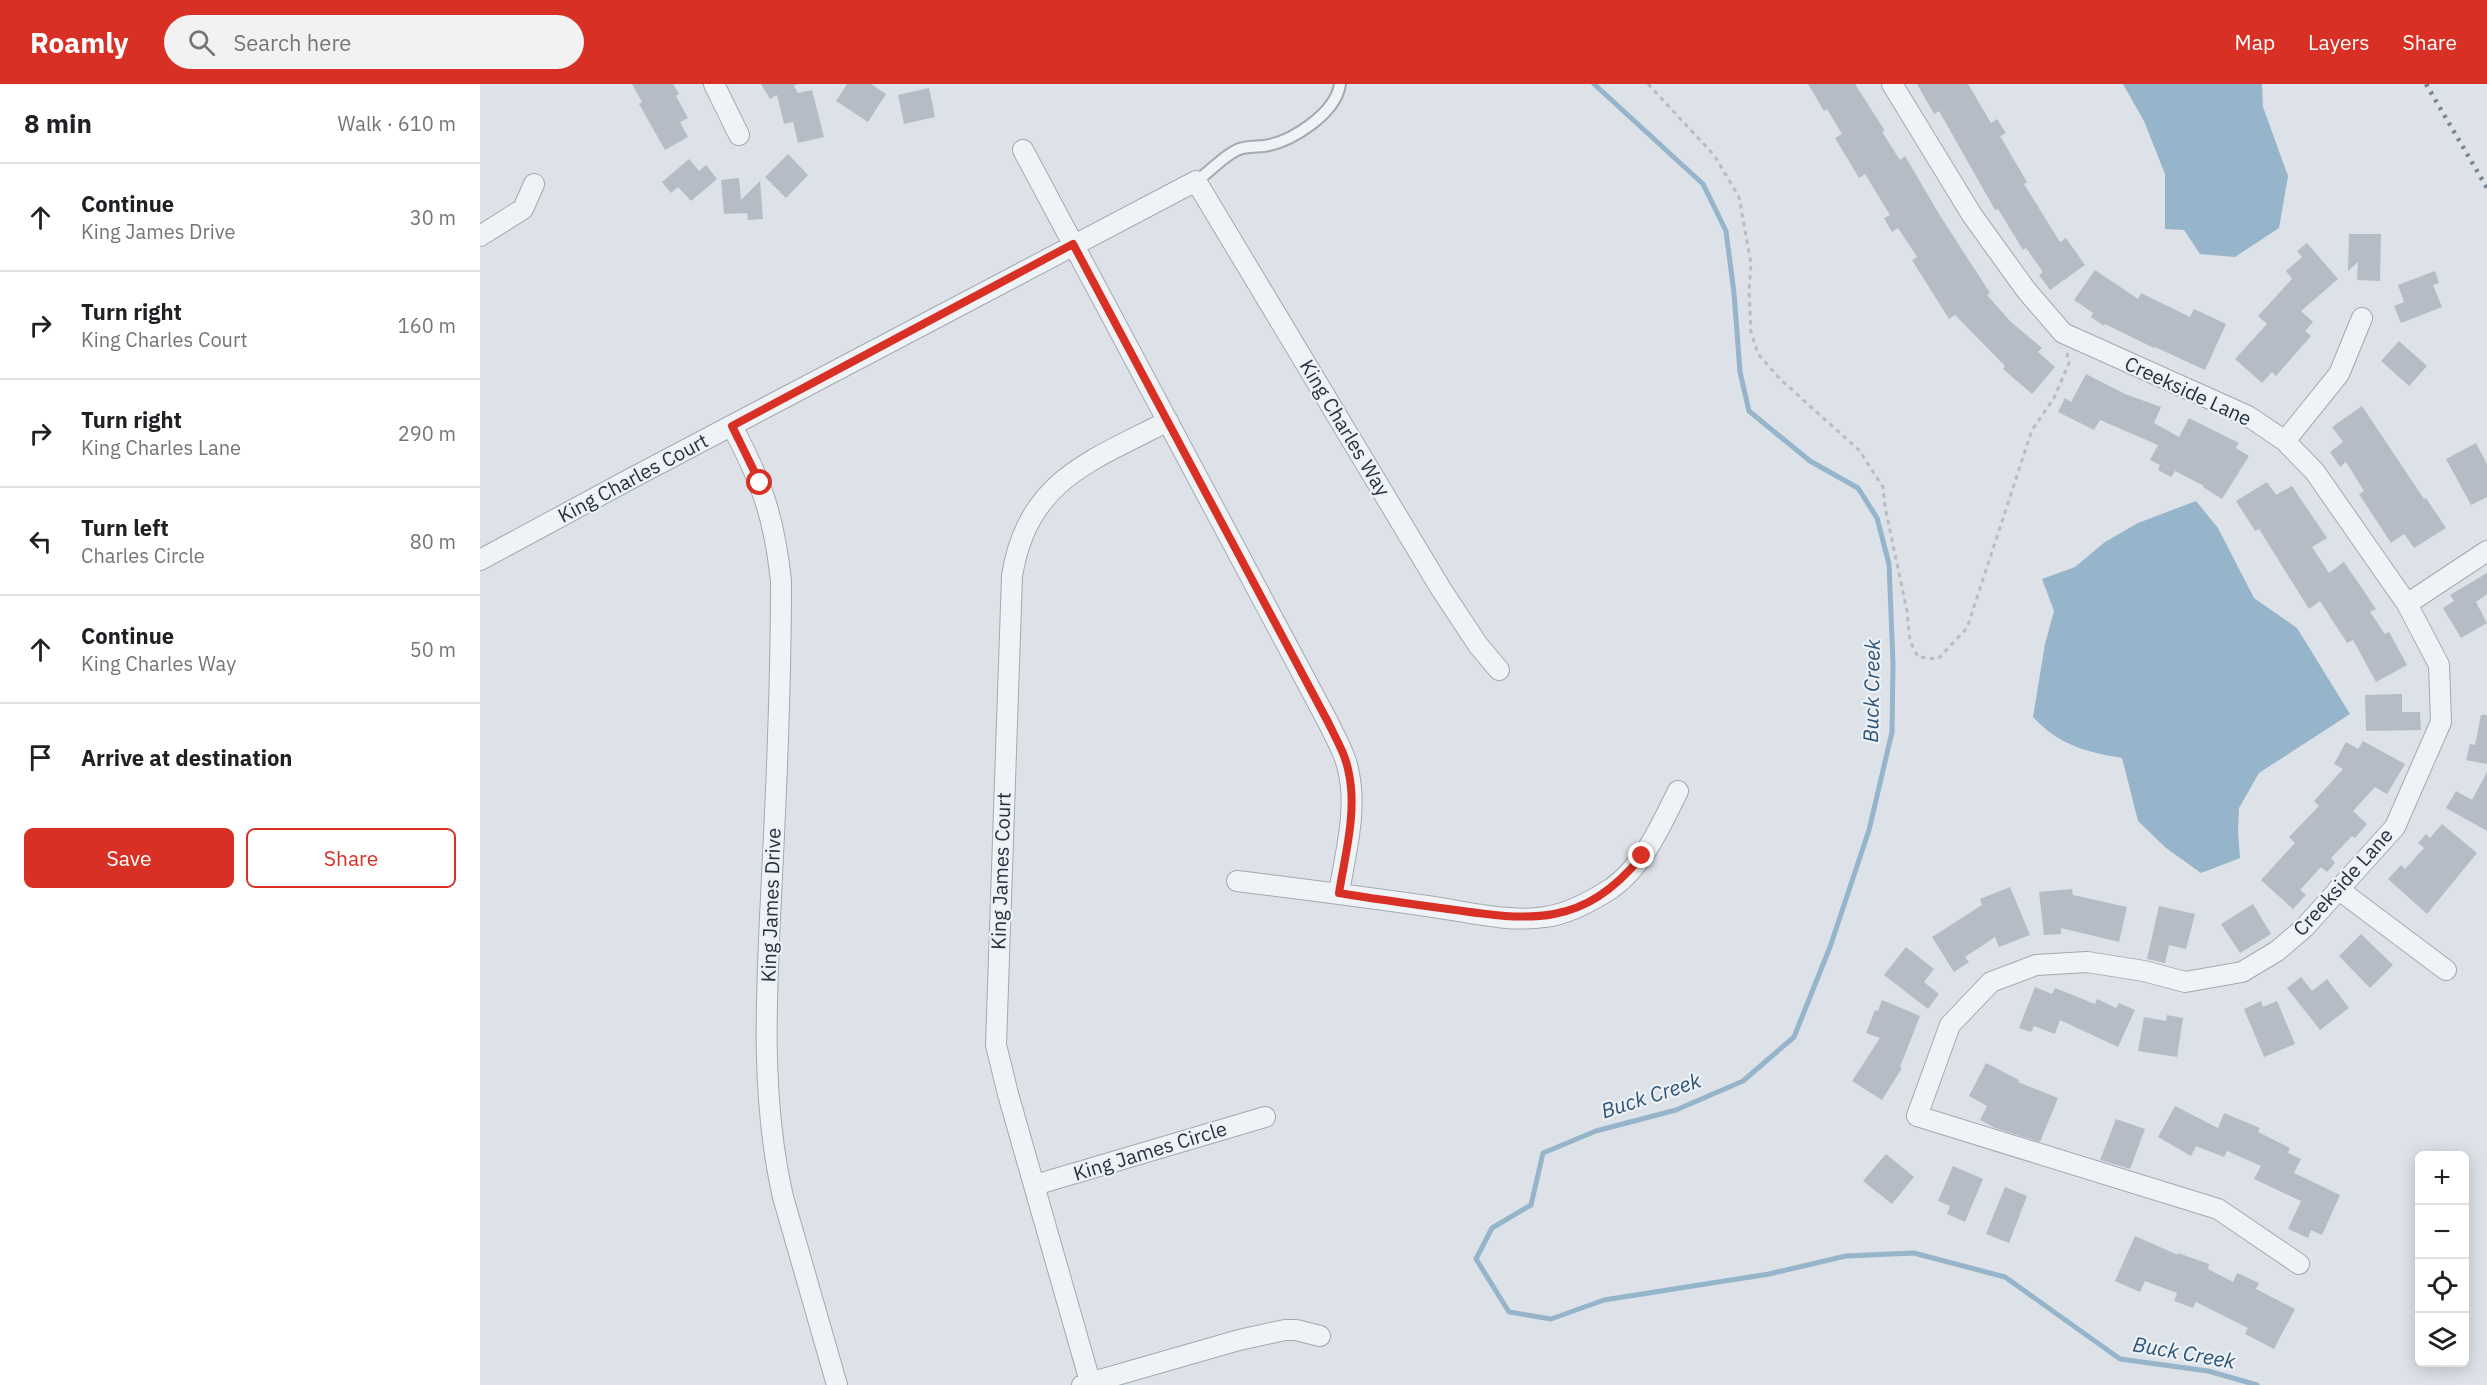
<!DOCTYPE html>
<meta charset="utf-8">
<style>
body{margin:0;font-family:"IBM Plex Sans",sans-serif;background:#f2f2f2;color:#202124}
.controls{position:absolute;right:18px;bottom:18px;display:grid;overflow:hidden;border-radius:9px;box-shadow:0 3px 15px #0003}
.controls button{width:54px;height:54px;display:grid;place-items:center;padding:0;border:0;border-bottom:2px solid #e0e0e0;background:#fff;color:#202124;font:30px sans-serif}
.stop{position:absolute;width:18px;height:18px;margin:-14px;border:4px solid #d93025;border-radius:50%;background:#fff}
.stop.end{background:#d93025;border-color:#fff;box-shadow:0 2px 6px #0008}
.list{margin:0;padding:0;list-style:none}
h2{display:flex;justify-content:space-between;align-items:center;height:78px;margin:0;padding:0 24px;font-size:26px}
h2 small{font-size:20px;font-weight:400;color:#757577}
.list li{display:grid;grid-template-columns:39px 1fr auto;gap:18px;align-items:center;box-sizing:border-box;height:108px;padding:0 24px;border-top:2px solid #e0e0e0}
.list b{display:block;font-size:22px;white-space:nowrap}
.list p{margin:0;font-size:20px;white-space:nowrap;color:#757577}
.list em{font-size:20px;font-style:normal;color:#757577}
.actions{display:flex;gap:12px;padding:18px 24px}
.actions a{flex:1;padding:14px 0;border:2px solid #d93025;border-radius:9px;text-align:center;font-size:21px;color:#d93025}
.actions .main{background:#d93025;color:#fff}
.icon{flex:none;width:33px;height:33px;fill:none;stroke:currentColor;stroke-width:2;stroke-linecap:round;stroke-linejoin:round}
.map{position:relative;flex:none;width:2007px;height:1301px;overflow:hidden}
header{display:flex;align-items:center;gap:36px;box-sizing:border-box;height:84px;padding:0 30px;background:#d93025;color:#fff}
header strong{font-size:28px}
nav{display:flex;gap:33px;margin-inline-start:auto;font-size:21px}
.search{width:420px;height:54px;background:#f2f2f2;display:flex;align-items:center;gap:15px;box-sizing:border-box;padding:0 21px;border-radius:33px;color:#757577;font-size:22px}
main{display:flex}
aside{flex:1;background:#fff}
.map>svg:first-child{display:block}
.water{fill:#96b4ca}
.lines{fill:none;stroke-linecap:round;stroke-linejoin:round}
.stream{stroke:#96b4ca;stroke-width:5}
.building{fill:#b4bcc5}
.service-casing{stroke:#a2a9b2;stroke-width:14}
.minor-casing{stroke:#a2a9b2;stroke-width:22}
.path{stroke:#b7bdc3;stroke-width:3;stroke-dasharray:4.5 4.5;stroke-linecap:butt}
.service{stroke:#f0f3f6;stroke-width:10}
.minor{stroke:#f0f3f6;stroke-width:20}
.rail{stroke:#768392;stroke-width:4.5;stroke-dasharray:3 6;stroke-linecap:butt}
.route{stroke:#d93025;stroke-width:8}
.labels{text-anchor:middle;stroke-width:4.5;stroke-linejoin:round;paint-order:stroke}
.street-label{font-size:20px;fill:#26313f;stroke:#ecf1f5}
.water-label{font-size:21px;font-style:italic;fill:#2e5475;stroke:#ecf1f5}
</style>
<header>
<strong>Roamly</strong>
<div class="search"><svg class="icon" aria-label="search" viewBox="0 0 24 24"><circle cx="10" cy="10" r="6"/><path d="M15 15l6 6"/></svg>Search here</div>
<nav><a>Map</a><a>Layers</a><a>Share</a></nav>
</header>
<main>
<aside>
<h2>8 min<small>Walk · 610 m</small></h2>
<ul class="list">
<li><svg class="icon" aria-label="ahead" viewBox="0 0 24 24"><path d="M12 20V5M6 11l6-6 6 6"/></svg><div><b>Continue</b><p>King James Drive</p></div><em>30 m</em></li>
<li><svg class="icon" aria-label="right" viewBox="0 0 24 24"><path d="M7 20v-9h11M14 6l5 5-5 5"/></svg><div><b>Turn right</b><p>King Charles Court</p></div><em>160 m</em></li>
<li><svg class="icon" aria-label="right" viewBox="0 0 24 24"><path d="M7 20v-9h11M14 6l5 5-5 5"/></svg><div><b>Turn right</b><p>King Charles Lane</p></div><em>290 m</em></li>
<li><svg class="icon" aria-label="left" viewBox="0 0 24 24"><path d="M17 20v-9H6M10 6l-5 5 5 5"/></svg><div><b>Turn left</b><p>Charles Circle</p></div><em>80 m</em></li>
<li><svg class="icon" aria-label="ahead" viewBox="0 0 24 24"><path d="M12 20V5M6 11l6-6 6 6"/></svg><div><b>Continue</b><p>King Charles Way</p></div><em>50 m</em></li>
<li><svg class="icon" aria-label="arrive" viewBox="0 0 24 24"><path d="M6 21V4h12l-3 4 3 4H6"/></svg><div><b>Arrive at destination</b></div></li>
</ul>
<div class="actions"><a class="main">Save</a><a>Share</a></div>
</aside>
<div class="map">
<svg width="2007" height="1301" viewBox="0 0 2007 1301">
<rect width="100%" height="100%" fill="#dde2e8"/>
<path class="water" d="M 1643,0 L 1782,0 L 1783,23 L 1808,92 L 1799,144 L 1755,173 L 1720,170 L 1704,146 L 1685,145 L 1685,90 L 1664,37 Z
M 1716,417 L 1738,444 L 1774,514 L 1817,544 L 1870,630 L 1779,689 L 1759,724 L 1758,748 L 1760,774 L 1721,789 L 1686,764 L 1658,737 L 1642,674 C 1606,668 1579,661 1553,633 L 1565,560 L 1574,527 L 1562,495 L 1595,483 L 1625,458 L 1658,439 Z"/>
<g class="lines">
<path class="stream" d="M 1114,0 L 1223,100 L 1246,147 L 1254,209 L 1260,288 L 1269,327 L 1330,377 L 1378,404 L 1397,434 L 1409,480 L 1413,579 L 1412,648 L 1389,746 L 1350,863 L 1314,953 L 1263,997 L 1196,1026 L 1116,1047 L 1063,1069 L 1051,1121 L 1012,1144 L 996,1175 L 1029,1228 L 1071,1235 L 1124,1216 L 1289,1190 L 1366,1172 L 1434,1169 L 1525,1193 L 1640,1275 L 1728,1287 L 1777,1301"/>
</g>
<path class="building" d="M 152,0 L 193,0 L 199,10 L 196,12 L 208,34 L 200,38 L 208,53 L 185,66 L 159,20 L 162,18 Z
M 281,0 L 317,0 L 314,2 L 318,9 L 332,6 L 344,53 L 318,59 L 313,38 L 304,40 L 297,11 L 290,15 Z
M 367,0 L 391,0 L 406,10 L 388,38 L 356,17 Z
M 1328,0 L 1375,0 L 1405,47 L 1402,48 L 1420,76 L 1425,72 L 1459,130 L 1510,209 L 1507,211 L 1530,237 L 1562,264 L 1558,268 L 1575,283 L 1552,310 L 1523,285 L 1525,282 L 1475,231 L 1469,235 L 1432,176 L 1437,173 L 1418,144 L 1412,148 L 1404,134 L 1410,131 L 1385,90 L 1379,94 L 1355,54 L 1362,50 L 1347,25 L 1344,27 Z
M 1437,0 L 1488,0 L 1511,39 L 1517,35 L 1526,49 L 1520,52 L 1547,98 L 1544,100 L 1580,158 L 1586,154 L 1605,181 L 1570,206 L 1559,191 L 1563,188 L 1546,164 L 1543,166 L 1518,125 L 1515,126 L 1459,27 L 1454,30 Z
M 449,4 L 455,33 L 424,40 L 418,11 Z
M 308,70 L 328,91 L 306,114 L 285,93 Z
M 209,75 L 219,87 L 226,81 L 237,95 L 211,117 L 198,103 L 191,109 L 182,98 Z
M 259,94 L 261,116 L 280,97 L 283,135 L 268,136 L 267,129 L 244,130 L 241,96 Z
M 1869,150 L 1901,150 L 1900,197 L 1877,196 L 1878,178 L 1868,187 Z
M 1827,159 L 1858,195 L 1821,227 L 1833,238 L 1825,247 L 1831,252 L 1796,292 L 1792,288 L 1782,299 L 1755,275 L 1787,240 L 1778,232 L 1812,195 L 1806,187 L 1822,173 L 1817,167 Z
M 1615,186 L 1658,215 L 1661,209 L 1710,233 L 1714,225 L 1746,240 L 1725,286 L 1675,263 L 1674,264 L 1625,240 L 1624,242 L 1611,233 L 1613,229 L 1594,216 Z
M 1955,187 L 1959,199 L 1953,201 L 1962,223 L 1921,239 L 1914,222 L 1924,218 L 1918,201 Z
M 1919,257 L 1947,282 L 1929,302 L 1901,277 Z
M 1606,290 L 1645,310 L 1681,323 L 1674,339 L 1699,353 L 1709,334 L 1759,359 L 1756,364 L 1769,372 L 1742,415 L 1723,403 L 1724,402 L 1695,387 L 1691,393 L 1678,386 L 1680,381 L 1670,376 L 1678,361 L 1620,336 L 1614,346 L 1578,328 L 1585,314 L 1591,318 Z
M 1882,322 L 1944,415 L 1946,414 L 1966,444 L 1934,464 L 1924,450 L 1911,459 L 1879,410 L 1884,407 L 1866,378 L 1860,383 L 1850,368 L 1863,358 L 1852,343 Z
M 1996,359 L 2007,380 L 2007,413 L 1991,421 L 1966,375 Z
M 1787,398 L 1796,411 L 1812,402 L 1847,454 L 1832,463 L 1849,489 L 1864,478 L 1896,525 L 1890,528 L 1905,550 L 1909,548 L 1927,581 L 1896,598 L 1873,556 L 1867,559 L 1840,517 L 1829,525 L 1779,445 L 1775,447 L 1756,417 Z
M 2007,489 L 2007,510 L 1996,518 L 2007,539 L 1981,554 L 1963,524 L 1974,517 L 1970,511 Z
M 1922,610 L 1922,628 L 1940,628 L 1941,646 L 1886,647 L 1885,611 Z
M 2001,631 L 2007,631 L 2007,680 L 1986,676 L 1990,660 L 1995,661 Z
M 1883,657 L 1925,680 L 1907,710 L 1895,703 L 1873,727 L 1887,740 L 1875,754 L 1872,752 L 1851,774 L 1855,779 L 1847,788 L 1841,783 L 1820,806 L 1826,811 L 1813,825 L 1781,796 L 1815,759 L 1809,753 L 1839,722 L 1834,717 L 1863,685 L 1854,680 L 1866,658 L 1878,665 Z
M 2007,688 L 2007,747 L 1966,724 L 1976,707 L 1992,716 Z
M 1962,740 L 1997,769 L 1947,830 L 1908,795 L 1921,781 L 1925,785 L 1944,764 L 1938,759 L 1946,750 L 1950,754 Z
M 1530,803 L 1550,851 L 1519,863 L 1515,853 L 1485,873 L 1489,878 L 1474,888 L 1452,853 L 1502,821 L 1500,815 Z
M 1592,805 L 1593,811 L 1647,823 L 1639,858 L 1581,844 L 1581,850 L 1564,851 L 1559,808 Z
M 1773,820 L 1791,850 L 1760,869 L 1741,840 Z
M 1679,822 L 1715,830 L 1706,865 L 1689,861 L 1685,879 L 1667,875 Z
M 1881,850 L 1913,881 L 1890,904 L 1859,872 Z
M 1426,863 L 1454,885 L 1444,898 L 1459,910 L 1448,925 L 1404,891 Z
M 1821,893 L 1832,907 L 1847,895 L 1869,924 L 1840,946 L 1807,904 Z
M 1555,903 L 1572,910 L 1575,904 L 1615,920 L 1617,915 L 1636,924 L 1639,919 L 1655,926 L 1638,963 L 1580,936 L 1575,950 L 1554,942 L 1551,948 L 1539,944 Z
M 1402,916 L 1440,932 L 1420,983 L 1422,984 L 1402,1016 L 1372,997 L 1400,954 L 1386,949 L 1395,926 L 1398,927 Z
M 1781,917 L 1783,923 L 1797,917 L 1815,960 L 1784,973 L 1764,925 Z
M 1687,931 L 1703,934 L 1697,973 L 1658,967 L 1664,933 L 1686,937 Z
M 1506,979 L 1539,996 L 1538,998 L 1578,1014 L 1560,1058 L 1515,1044 L 1500,1036 L 1507,1022 L 1489,1012 Z
M 1695,1022 L 1738,1044 L 1744,1029 L 1780,1044 L 1778,1048 L 1810,1064 L 1808,1069 L 1821,1075 L 1814,1089 L 1860,1111 L 1842,1151 L 1831,1146 L 1828,1154 L 1808,1145 L 1821,1117 L 1774,1095 L 1781,1082 L 1747,1067 L 1744,1073 L 1716,1062 L 1711,1072 L 1678,1053 Z
M 1636,1035 L 1665,1045 L 1650,1085 L 1620,1076 Z
M 1406,1070 L 1434,1093 L 1412,1120 L 1383,1097 Z
M 1473,1082 L 1503,1095 L 1485,1138 L 1467,1130 L 1470,1122 L 1458,1117 Z
M 1525,1103 L 1547,1112 L 1529,1159 L 1506,1150 Z
M 1655,1152 L 1698,1171 L 1698,1169 L 1729,1180 L 1728,1185 L 1753,1198 L 1757,1189 L 1779,1199 L 1776,1205 L 1815,1225 L 1794,1265 L 1765,1250 L 1768,1244 L 1716,1218 L 1713,1224 L 1694,1217 L 1697,1209 L 1665,1197 L 1660,1208 L 1635,1197 Z"/>
<g class="lines">
<g class="service-casing">
<path id="service" d="M 716,97 C 730,88 742,73 757,66 C 765,62 775,63 784,62 C 812,58 856,29 860,0"/>
</g>
<g class="minor-casing">
<path id="minor" d="M 234,0 L 259,51
M 1412,0 L 1492,131 L 1546,206 L 1583,249 L 1768,332 L 1805,357 L 1835,388 L 1927,520 L 1959,581 L 1961,638 L 1915,743 L 1824,844 L 1797,867 L 1762,888 L 1705,898 L 1664,887 L 1607,878 L 1556,881 L 1511,898 L 1470,941 L 1437,1032 L 1738,1125 L 1819,1180
M 543,66 L 848,638 C 856,655 866,671 869,690 C 877,728 865,771 859,809
M 0,152 L 43,125 L 54,100
M 252,342 C 282,399 294,432 301,497 C 301,595 297,694 292,792 C 287,899 279,1008 303,1113 L 357,1301
M 1805,357 L 1859,290 L 1882,234
M 0,476 L 152,394 L 716,97 L 961,505 L 998,561 L 1019,586
M 1927,520 L 2007,467
M 757,797 C 821,805 884,813 947,822 C 983,827 1030,839 1065,833 C 1089,830 1112,817 1132,804 C 1164,781 1181,741 1198,707
M 1858,805 L 1966,886
M 555,1101 L 785,1033
M 602,1301 L 759,1256 L 805,1246 L 816,1246 L 840,1252
M 611,1301 L 528,1010 L 516,961 L 532,492 C 547,396 611,377 688,337"/>
</g>
<path class="path" d="M 1168,0 L 1234,71 L 1259,113 L 1271,180 L 1269,207 L 1271,248 L 1278,270 L 1301,296 L 1379,366 L 1403,403 L 1405,423 L 1427,527 L 1430,557 L 1438,573 L 1458,575 L 1487,544 L 1552,346 L 1574,314 L 1589,279 L 1587,269"/>
<use href="#service" class="service"/>
<use href="#minor" class="minor"/>
<path class="rail" d="M 1946,0 L 2007,104"/>
</g>
<g class="lines">
<path class="route" d="M 280,399 L 252,342 L 593,160 L 848,638 C 856,655 866,671 869,690 C 877,728 865,771 859,809 C 895,815 931,820 968,825 C 1051,837 1103,844 1162,772"/>
</g>
<g class="labels">
<g class="street-label">
<text transform="translate(1708 307) rotate(25)" y="7">Creekside Lane</text>
<text transform="translate(865 344) rotate(59)" y="7">King Charles Way</text>
<text transform="translate(153 394) rotate(-28)" y="7">King Charles Court</text>
<text transform="translate(521 787) rotate(-88)" y="7">King James Court</text>
<text transform="translate(1863 798) rotate(-48)" y="7">Creekside Lane</text>
<text transform="translate(291 821) rotate(-88)" y="7">King James Drive</text>
<text transform="translate(670 1067) rotate(-17)" y="7">King James Circle</text>
</g>
<g class="water-label">
<text transform="translate(1392 607) rotate(-89)" y="7">Buck Creek</text>
<text transform="translate(1171 1012) rotate(-18)" y="7">Buck Creek</text>
<text transform="translate(1704 1269) rotate(10)" y="7">Buck Creek</text>
</g>
</g>
</svg>
<div class="controls">
<button>+</button>
<button>−</button>
<button><svg class="icon" aria-label="locate" viewBox="0 0 24 24"><circle cx="12" cy="12" r="6"/><path d="M12 2v4M12 18v4M2 12h4M18 12h4"/></svg></button>
<button><svg class="icon" aria-label="layers" viewBox="0 0 24 24"><path d="M12 4l9 5-9 5-9-5zM3 14l9 5 9-5"/></svg></button>
</div>
<div class="stop" style="left:280px;top:399px"></div>
<div class="stop end" style="left:1162px;top:772px"></div>
</div>
</main>
